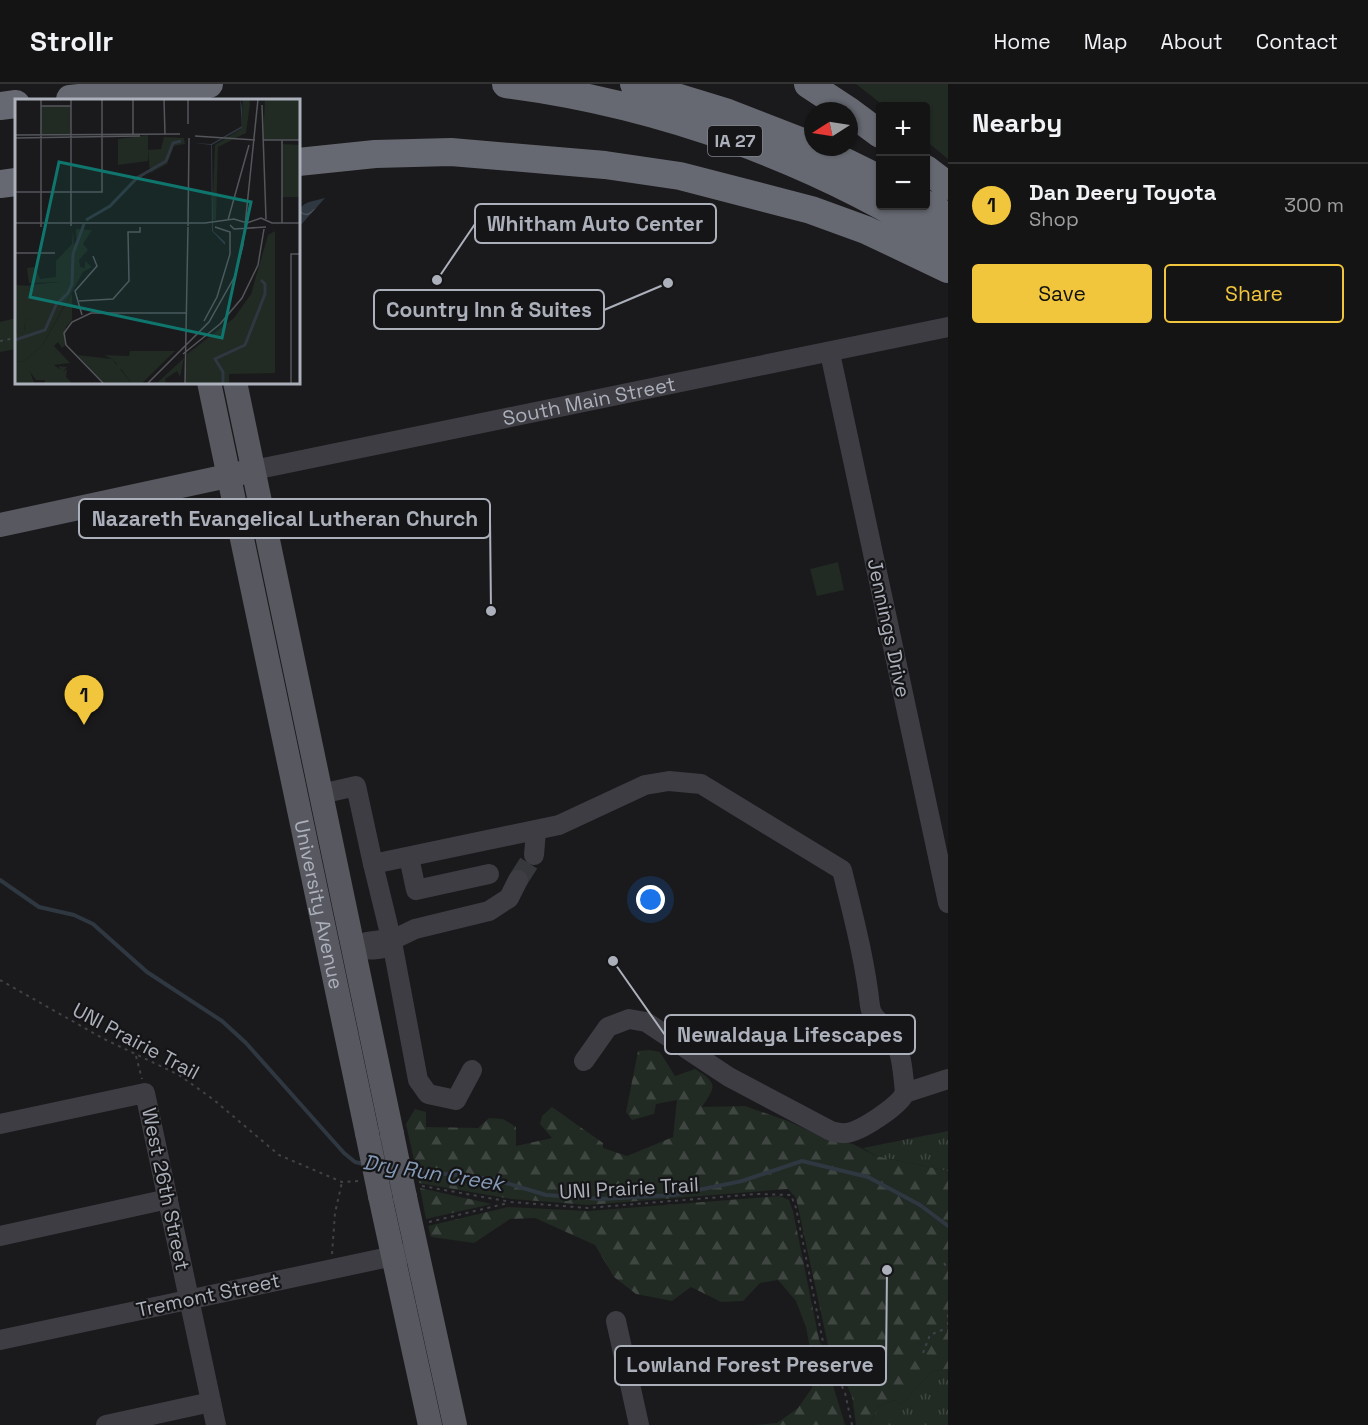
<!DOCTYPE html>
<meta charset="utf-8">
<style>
body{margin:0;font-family:"Space Grotesk",sans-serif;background:#1d1d1e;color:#f1f3f6}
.controls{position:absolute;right:18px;top:18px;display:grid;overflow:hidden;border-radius:6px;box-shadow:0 2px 4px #0004}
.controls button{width:54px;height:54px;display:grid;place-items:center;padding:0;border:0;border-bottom:2px solid #333334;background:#141415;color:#f1f3f6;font:30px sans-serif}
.compass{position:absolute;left:804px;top:18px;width:54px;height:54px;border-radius:50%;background:#141415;box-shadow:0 2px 4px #0004;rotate:258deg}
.you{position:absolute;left:651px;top:816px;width:21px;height:21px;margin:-15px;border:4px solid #fff;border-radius:50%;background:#1a73e8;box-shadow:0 0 0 9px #1a73e833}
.badge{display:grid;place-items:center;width:39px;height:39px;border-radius:50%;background:#f2c63c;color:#111;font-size:20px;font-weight:700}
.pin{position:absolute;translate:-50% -50px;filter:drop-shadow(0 2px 3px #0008)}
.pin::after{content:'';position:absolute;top:32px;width:21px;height:18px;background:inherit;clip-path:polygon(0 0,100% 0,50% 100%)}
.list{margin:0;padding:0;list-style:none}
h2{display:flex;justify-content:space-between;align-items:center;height:78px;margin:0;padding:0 24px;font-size:26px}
h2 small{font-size:20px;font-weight:400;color:#9d9ea0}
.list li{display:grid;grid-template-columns:39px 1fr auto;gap:18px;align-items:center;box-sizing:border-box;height:84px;padding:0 24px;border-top:2px solid #333334}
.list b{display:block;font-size:22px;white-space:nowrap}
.list p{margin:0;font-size:20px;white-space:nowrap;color:#9d9ea0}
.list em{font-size:20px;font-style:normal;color:#9d9ea0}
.actions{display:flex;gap:12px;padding:18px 24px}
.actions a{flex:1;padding:14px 0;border:2px solid #f2c63c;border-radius:6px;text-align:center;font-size:21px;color:#f2c63c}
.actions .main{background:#f2c63c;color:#111}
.map{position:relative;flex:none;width:948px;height:1341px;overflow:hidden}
header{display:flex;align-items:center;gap:36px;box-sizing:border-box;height:84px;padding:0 30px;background:#141415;border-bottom:2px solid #333334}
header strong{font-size:28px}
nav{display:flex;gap:33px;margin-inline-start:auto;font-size:21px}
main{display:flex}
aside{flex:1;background:#141415}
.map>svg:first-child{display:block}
.grass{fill:url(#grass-tufts)}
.forest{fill:url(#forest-firs)}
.green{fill:#212a23}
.water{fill:url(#water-waves)}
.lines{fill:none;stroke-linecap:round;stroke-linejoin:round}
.stream{stroke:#2f3740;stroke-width:4}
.minor-tunnel{stroke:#37383c;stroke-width:20;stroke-dasharray:20 10;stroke-linecap:butt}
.path{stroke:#414248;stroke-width:2;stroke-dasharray:3 4.5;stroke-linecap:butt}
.minor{stroke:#3d3d43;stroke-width:20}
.major{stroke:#575860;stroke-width:24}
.highway{stroke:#676972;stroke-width:28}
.major-bridge{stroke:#575860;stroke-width:24}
.highway-bridge{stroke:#676972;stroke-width:28}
.labels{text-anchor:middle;stroke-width:4.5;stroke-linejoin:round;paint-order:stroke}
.shield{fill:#151517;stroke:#7f828a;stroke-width:1.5}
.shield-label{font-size:18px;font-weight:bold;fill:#acb0bb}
.street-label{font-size:20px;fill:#acb0bb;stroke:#151517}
.water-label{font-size:21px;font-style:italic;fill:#849ab6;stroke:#151517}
.inset-river{fill:none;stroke:#2f3740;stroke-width:3}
.inset-road{fill:none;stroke:#54565c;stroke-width:1.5}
.view{fill:#0f766e;fill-opacity:0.15;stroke:#0f766e;stroke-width:3}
.inset-edge{fill:none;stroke:#acb0bb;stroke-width:3}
.leader{fill:none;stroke:#acb0bb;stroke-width:2}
.callout-dot{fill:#acb0bb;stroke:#151517;stroke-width:2}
.callout{fill:#151517;stroke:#acb0bb;stroke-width:2}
.callout-label{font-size:21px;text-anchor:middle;font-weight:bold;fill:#acb0bb}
</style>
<header>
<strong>Strollr</strong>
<nav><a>Home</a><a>Map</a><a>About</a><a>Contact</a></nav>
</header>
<main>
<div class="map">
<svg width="948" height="1341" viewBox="0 0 948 1341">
<defs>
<pattern id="grass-tufts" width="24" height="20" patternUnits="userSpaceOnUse" patternTransform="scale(1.5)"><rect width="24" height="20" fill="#212a23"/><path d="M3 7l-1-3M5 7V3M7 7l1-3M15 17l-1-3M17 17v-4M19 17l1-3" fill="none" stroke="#3f4641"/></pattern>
<pattern id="forest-firs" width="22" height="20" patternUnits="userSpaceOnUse" patternTransform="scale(1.5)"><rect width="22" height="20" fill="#212a23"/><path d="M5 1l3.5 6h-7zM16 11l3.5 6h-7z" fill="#3f4641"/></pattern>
<pattern id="water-waves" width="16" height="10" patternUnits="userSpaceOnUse" patternTransform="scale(1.5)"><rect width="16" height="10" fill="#2f3740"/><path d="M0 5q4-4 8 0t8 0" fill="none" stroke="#4a515a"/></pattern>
</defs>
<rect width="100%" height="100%" fill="#1a1a1c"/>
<path class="grass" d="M 948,1047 L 948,1087 L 876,1072 L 863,1064 Z
M 948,1285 L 948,1341 L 870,1341 L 878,1323 L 894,1316 L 901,1321 L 932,1287 Z"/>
<path class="forest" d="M 649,966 L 660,968 L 675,992 L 695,985 C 718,999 716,1002 702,1023 L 745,1022 L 788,1037 L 827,1055 L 853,1060 L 876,1072 L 948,1087 L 948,1285 L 932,1287 L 901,1321 L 894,1316 L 878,1323 L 870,1341 L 856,1341 L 852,1312 L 828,1261 L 796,1114 L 788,1105 L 588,1121 L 512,1115 L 419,1099 L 406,1040 L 415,1025 L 426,1028 L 426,1043 L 478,1044 L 489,1034 L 503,1035 L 516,1043 L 516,1062 L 552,1054 L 540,1040 L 542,1032 L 552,1023 L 603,1059 L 603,1064 L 627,1072 L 673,1053 L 677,1016 L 656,1020 L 654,1030 L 632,1036 L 626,1028 L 638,967 Z
M 420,1104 L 492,1120 L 426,1135 Z
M 780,1112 L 789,1116 L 793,1127 L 819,1255 L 845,1341 L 755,1341 L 777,1339 L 798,1324 L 812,1304 L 812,1275 L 806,1243 L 796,1217 L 778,1196 L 760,1199 L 743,1217 L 721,1218 L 691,1203 L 672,1217 L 636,1210 L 614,1193 L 595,1161 L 535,1134 L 510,1135 L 474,1159 L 431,1153 L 428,1142 L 508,1123 L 588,1127 Z"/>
<path class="green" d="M 856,0 L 948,0 L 948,75 L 926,57 L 926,22 L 884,22 Z
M 16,234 L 16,265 L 0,268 L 0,238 Z
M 838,478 L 844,506 L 817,512 L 810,485 Z"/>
<path class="water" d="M 325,114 L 299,143 C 298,118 302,120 325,114 Z"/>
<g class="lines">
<path class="stream" d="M 0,796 L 39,823 L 74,831 L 93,840 L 147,888 L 222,937 L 246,959 L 344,1069 L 355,1078 L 364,1080
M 407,1086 L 493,1095 L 546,1111 L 602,1115 L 674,1111 L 742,1097 L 802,1077 L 868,1093 L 920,1121 L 948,1142"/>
<path class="minor-tunnel" d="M 518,796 L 534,771"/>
<path class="path" d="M 0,257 L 16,254
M 0,896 L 104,955 L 179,991 L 214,1016 L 279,1071 L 342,1098 L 360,1097
M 136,972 L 142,995
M 422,1102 L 511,1118 L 588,1124 L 756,1110 L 791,1111 L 796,1124 L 824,1263 L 845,1309 L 852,1341
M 429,1138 L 508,1119
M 332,1170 L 335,1129 L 342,1098
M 944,1179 L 948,1185
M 948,1223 L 948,1251
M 923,1269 L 930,1251 L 947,1244"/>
<g class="minor">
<path d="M 830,269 L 948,819"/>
<path id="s1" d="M 254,386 L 948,243"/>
<path d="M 321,710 L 356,702 L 373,780 L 559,741 L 645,701 L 669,697 L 701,700 L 842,786 C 853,831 865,876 870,922 C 872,937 886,940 892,950 C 902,968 903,989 905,1009"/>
<path d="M 534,771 L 536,747"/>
<path d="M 409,773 L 416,806 L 489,790"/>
<path d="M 373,780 L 392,858 L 418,996 L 428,1010 L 456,1016 L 472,986"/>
<path d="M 386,859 L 415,845 L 489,827 L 509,814 L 518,796"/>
<path d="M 354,866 C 364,864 372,867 383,864 L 386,859 L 382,856 L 367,858 L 363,864"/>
<path d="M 584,977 L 608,943 L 629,935 L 646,938 L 729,993 L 831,1047 C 836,1048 841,1050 846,1049 C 860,1048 899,1022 905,1009 L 948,995"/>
<path d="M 0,1040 L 145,1009 L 216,1341"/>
<path d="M 0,1152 L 168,1115"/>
<path d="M 616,1237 L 639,1341"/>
<path d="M 0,1256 L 417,1167"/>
<path d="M 106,1341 L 211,1318"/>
</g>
<g class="major">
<path id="s2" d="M 209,298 L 367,1049"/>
<path d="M 235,298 L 392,1050"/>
<path d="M 0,441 L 246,388"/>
<path d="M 380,1112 L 430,1341"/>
<path d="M 405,1113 L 455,1341"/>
</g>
<path class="highway" d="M 506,0 C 661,20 816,76 948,161
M 634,0 L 728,29 L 813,62
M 808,0 L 849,27
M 0,22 L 16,20
M 849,27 L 880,50
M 815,63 L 880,95
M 298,78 L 375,70 L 451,68 L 605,81 L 680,92 L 811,126 L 866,146 L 948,185
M 926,85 L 948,102
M 0,100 L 16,98
M 926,120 L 948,133"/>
<path class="major-bridge" d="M 367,1049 L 380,1112
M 392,1050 L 405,1113"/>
<path class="highway-bridge" d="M 70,15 L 209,0"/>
</g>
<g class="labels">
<rect class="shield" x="708" y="42" width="54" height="30" rx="4.5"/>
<g class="shield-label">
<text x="735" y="63">IA 27</text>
</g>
<g class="street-label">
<text dy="7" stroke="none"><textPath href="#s1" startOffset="342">South Main Street</textPath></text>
<text transform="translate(889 544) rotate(78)" y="7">Jennings Drive</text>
<text dy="7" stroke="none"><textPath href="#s2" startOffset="534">University Avenue</textPath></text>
<text transform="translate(136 957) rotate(28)" y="7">UNI Prairie Trail</text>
<text transform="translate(629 1104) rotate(-3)" y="7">UNI Prairie Trail</text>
<text transform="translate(166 1105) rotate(78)" y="7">West 26th Street</text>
<text transform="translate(208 1211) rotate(-12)" y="7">Tremont Street</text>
</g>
<g class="water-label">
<text transform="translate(433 1089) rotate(9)" y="7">Dry Run Creek</text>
</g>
</g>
<g transform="translate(15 15)">
<rect width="285" height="285" fill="#1a1a1c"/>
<path d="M 149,38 L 169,39 L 170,45 L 159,47 L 152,65 L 135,74 L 133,51 L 146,50 ZM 0,186 L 19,187 L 23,197 L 23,217 L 10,225 L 9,233 L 2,235 ZM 57,194 L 57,221 L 51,228 L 50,246 L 47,249 L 43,243 L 39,247 L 55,264 L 39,266 L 46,271 L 43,267 L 52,268 L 48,273 L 52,270 L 51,278 L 58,285 L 29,285 L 30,281 L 21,281 L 15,273 L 20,285 L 0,285 L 0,263 L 9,262 L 27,247 ZM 62,256 L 97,260 L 117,285 L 90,285 ZM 169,259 L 165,278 L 162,272 L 150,280 L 151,285 L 141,285 Z" fill="#212a23"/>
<path d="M 58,130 L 59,146 L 64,134 L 61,140 L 61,130 L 77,131 L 68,145 L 73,151 L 64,161 L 65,168 L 70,169 L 70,162 L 77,168 L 68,173 L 27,247 L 9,262 L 0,263 L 0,234 L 9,233 L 11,221 L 23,217 L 23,197 L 14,186 L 45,183 L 14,184 L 12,169 L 20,168 L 25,180 L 41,178 L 41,162 L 57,145 ZM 115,252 L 160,252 L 126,285 L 117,285 L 106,270 L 100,270 L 102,265 L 97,260 L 89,256 L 114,257 Z" fill="#212a23"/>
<path d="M 228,0 L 234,0 L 235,5 L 231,34 L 203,48 L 201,121 L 197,121 L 200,46 L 226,30 ZM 250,0 L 285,0 L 285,41 L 248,41 ZM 26,7 L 56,7 L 56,36 L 26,36 ZM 133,36 L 133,62 L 103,66 L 103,40 ZM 267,45 L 285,46 L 285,98 L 267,98 ZM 260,132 L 260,274 L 214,275 L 214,285 L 170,285 L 172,255 L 219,219 L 236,195 L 253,136 Z" fill="#212a23"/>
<path d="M 225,0 L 227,8 L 227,29 L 197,46 L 198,132 L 210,143 L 210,146 L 197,132 L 196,46 L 179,44 L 196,45 L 227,27 Z" fill="#2f3740"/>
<path class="inset-river" d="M 71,121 L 95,107 L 122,79 L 151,62 L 158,44 L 166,42M 0,241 L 30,231 L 41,206 L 53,194 L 57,185 L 58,155 L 69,125M 208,285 L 208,273 L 200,260 L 230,246 L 250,195 L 250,185 L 246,181"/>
<path class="inset-road" d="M 56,0 L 56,127M 149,0 L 150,36M 173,0 L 173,25M 247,6 L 251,120M 26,7 L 56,7M 0,36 L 165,35M 118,36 L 118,0M 180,37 L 240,41M 0,39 L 125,37M 248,41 L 285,41M 267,41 L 267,124M 0,93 L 87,93 L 87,0M 213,121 L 234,46M 0,124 L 190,124 L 219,120 L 232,124 L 246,119 L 257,124 L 285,124M 215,126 L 219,130 L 251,128M 173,127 L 174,39M 26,128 L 26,0M 0,154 L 40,154M 64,202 L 98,200 L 114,182 L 113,133 L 125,133 L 125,128M 67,216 L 60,192 L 82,167 L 78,157M 189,222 L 202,198 L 215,155 L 215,133 L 200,128M 168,255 L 205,225 L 227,199 L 243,166 L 249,130M 89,285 L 51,246 L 49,234 L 57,223 L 76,214 L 172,214M 132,285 L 194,223 L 220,177 L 228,146 L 243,0M 170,285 L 173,128M 276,285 L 276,155 L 285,155"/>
<path class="view" d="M 44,63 L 236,103 L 207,239 L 15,198 Z"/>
<rect width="285" height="285" class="inset-edge"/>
</g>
<path class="leader" d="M437 196L475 140M668 199L604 226M491 527L490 435M613 877L665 951M887 1186L886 1281"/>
<g class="callout-dot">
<circle cx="437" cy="196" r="6"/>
<circle cx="668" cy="199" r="6"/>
<circle cx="491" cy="527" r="6"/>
<circle cx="613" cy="877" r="6"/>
<circle cx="887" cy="1186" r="6"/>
</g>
<g class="callout">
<rect x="475" y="120" width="241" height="39" rx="6"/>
<rect x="374" y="206" width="230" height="39" rx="6"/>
<rect x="79" y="415" width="411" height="39" rx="6"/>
<rect x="665" y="931" width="250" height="39" rx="6"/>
<rect x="615" y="1262" width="271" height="39" rx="6"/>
</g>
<g class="callout-label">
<text x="595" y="147">Whitham Auto Center</text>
<text x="489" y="233">Country Inn &amp; Suites</text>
<text x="285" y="442">Nazareth Evangelical Lutheran Church</text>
<text x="790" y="958">Newaldaya Lifescapes</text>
<text x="750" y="1288">Lowland Forest Preserve</text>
</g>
</svg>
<div class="controls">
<button>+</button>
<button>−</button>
</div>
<svg class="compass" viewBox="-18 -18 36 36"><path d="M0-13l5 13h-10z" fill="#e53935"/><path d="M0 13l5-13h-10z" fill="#9d9ea0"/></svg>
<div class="you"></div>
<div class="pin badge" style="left:84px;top:641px">1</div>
</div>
<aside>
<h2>Nearby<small></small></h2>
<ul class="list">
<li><span class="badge">1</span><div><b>Dan Deery Toyota</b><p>Shop</p></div><em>300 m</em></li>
</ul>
<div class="actions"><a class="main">Save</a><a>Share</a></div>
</aside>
</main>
